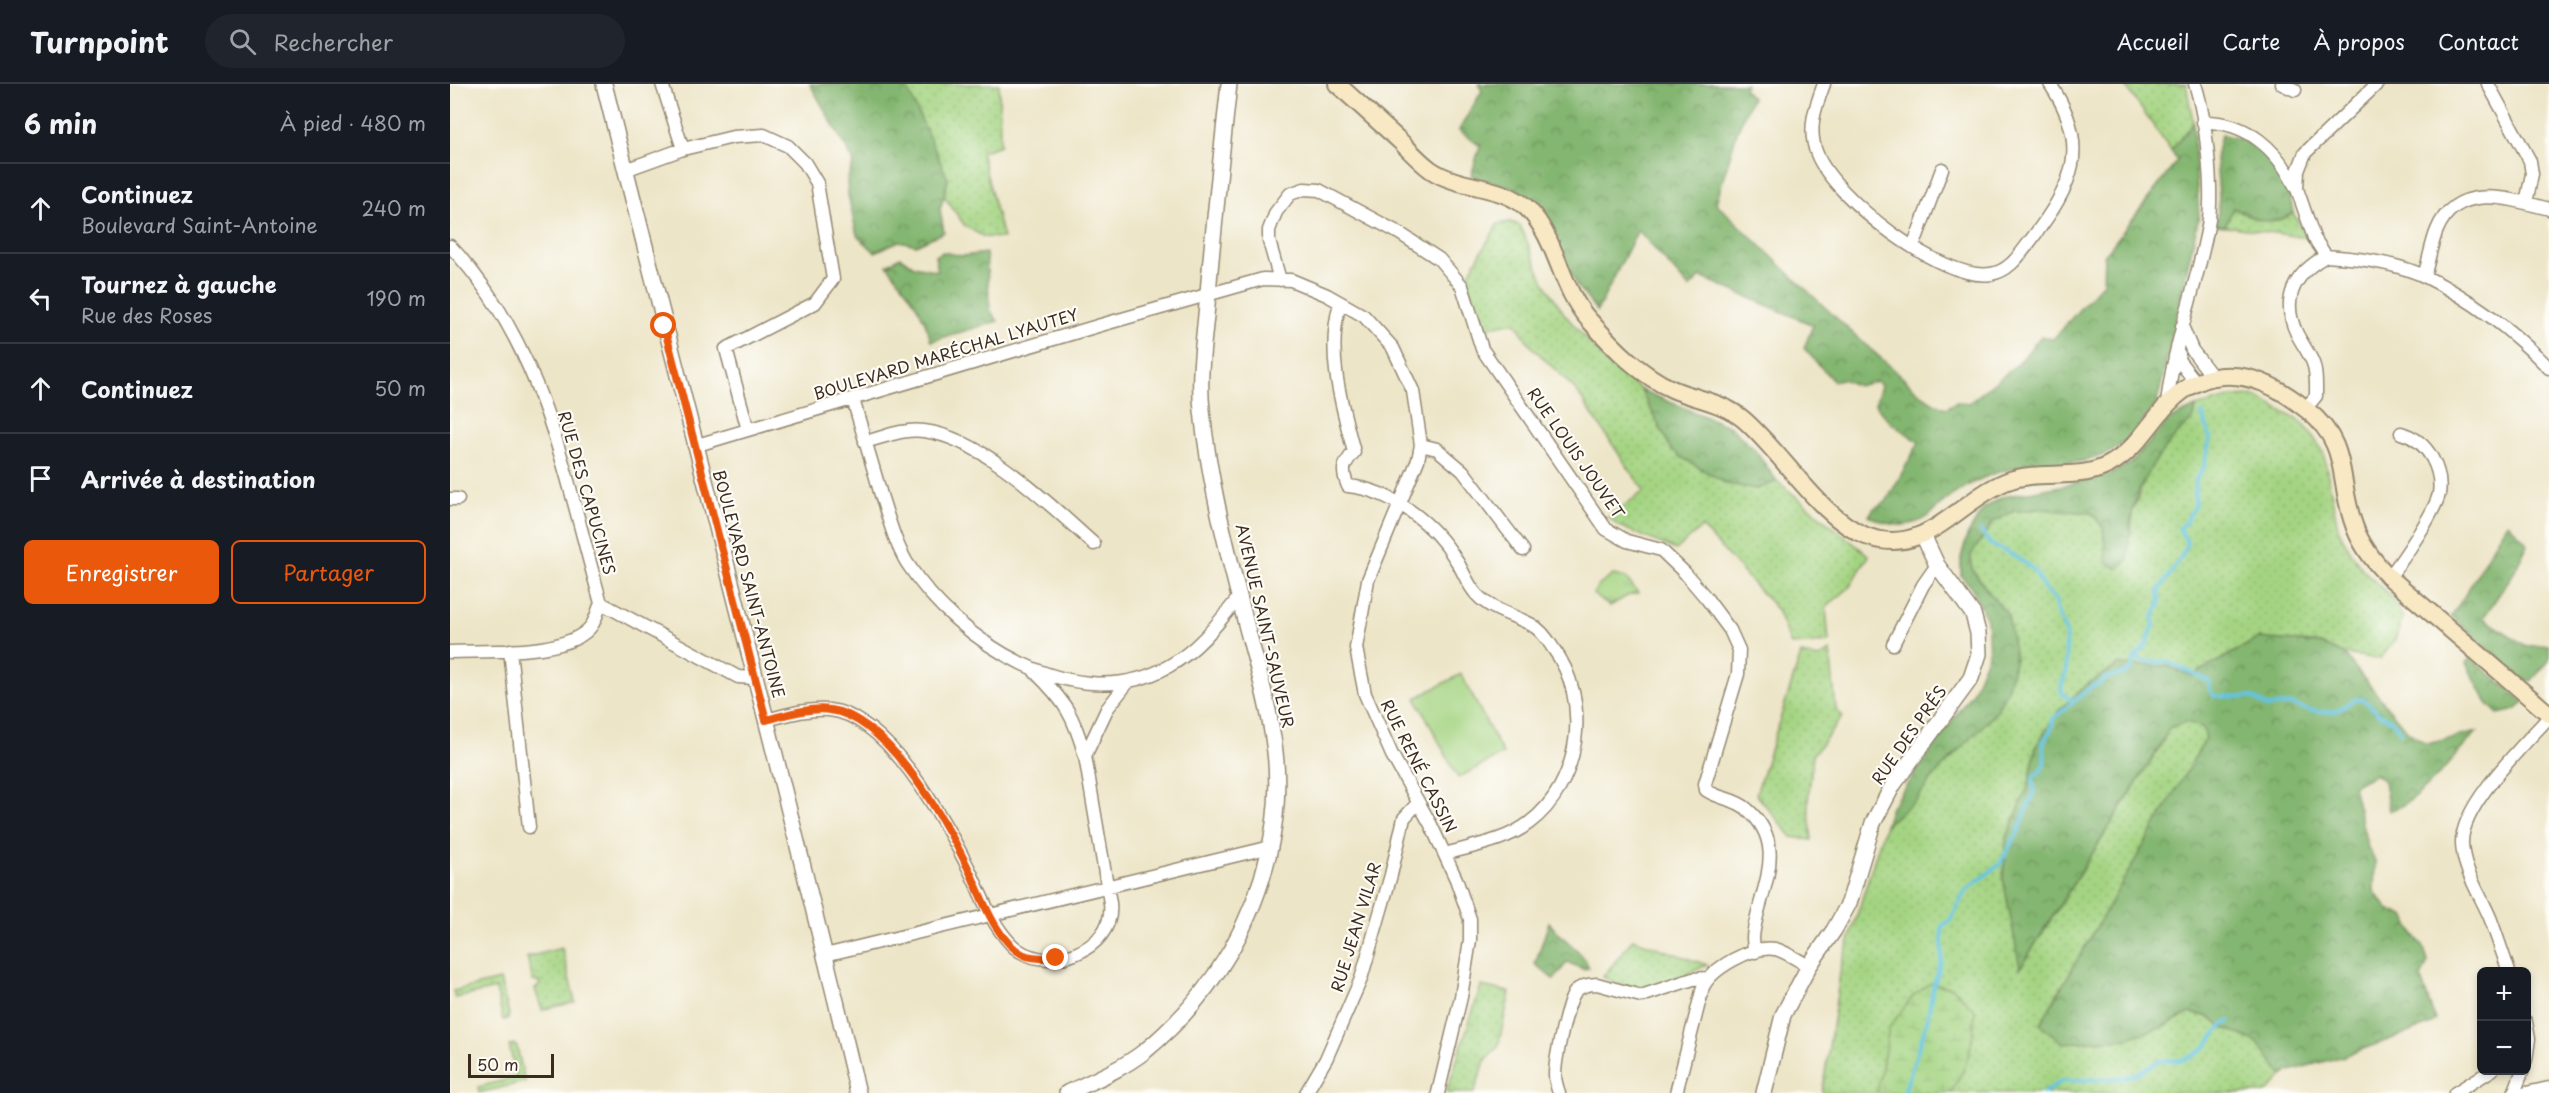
<!DOCTYPE html>
<html lang="fr">
<meta charset="utf-8">
<style>
body{margin:0;font-family:"Playpen Sans",sans-serif;background:#20242c;color:#f1f3f6}
.controls{position:absolute;right:18px;bottom:18px;display:grid;overflow:hidden;border-radius:9px;box-shadow:0 3px 9px #0003}
.controls button{width:54px;height:54px;display:grid;place-items:center;padding:0;border:0;border-bottom:2px solid #363941;background:#171b24;color:#f1f3f6;font:30px sans-serif}
.scale{position:absolute;left:18px;bottom:15px;width:86px;box-sizing:border-box;padding-left:6px;border:3px solid #3b2a1e;border-top:0;font-size:16px;line-height:21px;white-space:nowrap;color:#3b2a1e;-webkit-text-stroke:4px #fdfcf7;paint-order:stroke}
.stop{position:absolute;width:18px;height:18px;margin:-14px;border:4px solid #ea580c;border-radius:50%;background:#fff}
.stop.end{background:#ea580c;border-color:#fff;box-shadow:0 2px 6px #0008}
.list{margin:0;padding:0;list-style:none}
h2{display:flex;justify-content:space-between;align-items:center;height:78px;margin:0;padding:0 24px;font-size:26px}
h2 small{font-size:20px;font-weight:400;color:#9ea1a6}
.list li{display:grid;grid-template-columns:39px 1fr auto;gap:18px;align-items:center;box-sizing:border-box;height:90px;padding:0 24px;border-top:2px solid #363941}
.list b{display:block;font-size:22px;white-space:nowrap}
.list p{margin:0;font-size:20px;white-space:nowrap;color:#9ea1a6}
.list em{font-size:20px;font-style:normal;color:#9ea1a6}
.actions{display:flex;gap:12px;padding:18px 24px}
.actions a{flex:1;padding:14px 0;border:2px solid #ea580c;border-radius:9px;text-align:center;font-size:21px;color:#ea580c}
.actions .main{background:#ea580c;color:#fff}
.icon{flex:none;width:33px;height:33px;fill:none;stroke:currentColor;stroke-width:2;stroke-linecap:round;stroke-linejoin:round}
.map{position:relative;flex:none;width:2099px;height:1009px;overflow:hidden}
header{display:flex;align-items:center;gap:36px;box-sizing:border-box;height:84px;padding:0 30px;background:#171b24;border-bottom:2px solid #363941}
header strong{font-size:28px}
nav{display:flex;gap:33px;margin-inline-start:auto;font-size:21px}
.search{width:420px;height:54px;background:#20242c;display:flex;align-items:center;gap:15px;box-sizing:border-box;padding:0 21px;border-radius:33px;color:#9ea1a6;font-size:22px}
main{display:flex}
aside{flex:1;background:#171b24}
.map>svg:first-child{display:block}
.grass{fill:url(#grass-dots);stroke:#707f50;stroke-width:1.5}
.forest{fill:url(#forest-crowns);stroke:#5f7047;stroke-width:1.5}
.wetland{fill:url(#wetland-marsh);stroke:#707f50;stroke-width:1.5}
.park{fill:url(#park-tufts);stroke:#707f50;stroke-width:1.5}
.garden{fill:#a4d482;stroke:#707f50;stroke-width:1.5}
.lines{fill:none;stroke-linecap:round;stroke-linejoin:round}
.stream{stroke:#63c4e1;stroke-width:4}
.minor-casing{stroke:#948872;stroke-width:15}
.tertiary-casing{stroke:#948872;stroke-width:18}
.secondary-casing{stroke:#948872;stroke-width:20}
.minor{stroke:#fff;stroke-width:12}
.tertiary{stroke:#fff;stroke-width:15}
.secondary{stroke:#f8e8c3;stroke-width:16}
.route{stroke:#ea580c;stroke-width:8}
.labels{text-anchor:middle;stroke-width:4.5;stroke-linejoin:round;paint-order:stroke}
.street-label{font-size:16px;fill:#3b2a1e;stroke:#fdfcf7}
</style>
<header>
<strong>Turnpoint</strong>
<div class="search"><svg class="icon" aria-label="search" viewBox="0 0 24 24"><circle cx="10" cy="10" r="6"/><path d="M15 15l6 6"/></svg>Rechercher</div>
<nav><a>Accueil</a><a>Carte</a><a>À propos</a><a>Contact</a></nav>
</header>
<main>
<aside>
<h2>6 min<small>À pied · 480 m</small></h2>
<ul class="list">
<li><svg class="icon" aria-label="ahead" viewBox="0 0 24 24"><path d="M12 20V5M6 11l6-6 6 6"/></svg><div><b>Continuez</b><p>Boulevard Saint-Antoine</p></div><em>240 m</em></li>
<li><svg class="icon" aria-label="left" viewBox="0 0 24 24"><path d="M17 20v-9H6M10 6l-5 5 5 5"/></svg><div><b>Tournez à gauche</b><p>Rue des Roses</p></div><em>190 m</em></li>
<li><svg class="icon" aria-label="ahead" viewBox="0 0 24 24"><path d="M12 20V5M6 11l6-6 6 6"/></svg><div><b>Continuez</b></div><em>50 m</em></li>
<li><svg class="icon" aria-label="arrive" viewBox="0 0 24 24"><path d="M6 21V4h12l-3 4 3 4H6"/></svg><div><b>Arrivée à destination</b></div></li>
</ul>
<div class="actions"><a class="main">Enregistrer</a><a>Partager</a></div>
</aside>
<div class="map">
<svg width="2099" height="1009" viewBox="0 0 2099 1009">
<defs>
<pattern id="grass-dots" width="8" height="8" patternUnits="userSpaceOnUse" patternTransform="scale(1.5)"><rect width="8" height="8" fill="#a4d482"/><path d="M2 2h.1M6 6h.1" fill="none" stroke="#8eb670" stroke-width="1.8" stroke-linecap="round"/></pattern>
<pattern id="forest-crowns" width="20" height="18" patternUnits="userSpaceOnUse" patternTransform="scale(1.5)"><rect width="20" height="18" fill="#83b670"/><path d="M2 6a3 3 0 1 1 6 0M12 15a3 3 0 1 1 6 0" fill="none" stroke="#6c945b"/></pattern>
<pattern id="wetland-marsh" width="20" height="14" patternUnits="userSpaceOnUse" patternTransform="scale(1.5)"><rect width="20" height="14" fill="#a4d482"/><path d="M1 5h8M5 5V1M11 12h8M15 12V8" fill="none" stroke="#8eb670"/></pattern>
<pattern id="park-tufts" width="24" height="20" patternUnits="userSpaceOnUse" patternTransform="scale(1.5)"><rect width="24" height="20" fill="#a4d482"/><path d="M3 7l-1-3M5 7V3M7 7l1-3M15 17l-1-3M17 17v-4M19 17l1-3" fill="none" stroke="#8eb670"/></pattern>
</defs>
<rect width="100%" height="100%" fill="#fdfcf7"/>
<filter id="ink" filterUnits="userSpaceOnUse"><feTurbulence type="fractalNoise" baseFrequency=".0167" numOctaves="2"/><feDisplacementMap in="SourceGraphic" scale="12" xChannelSelector="R" yChannelSelector="G"/><feConvolveMatrix kernelMatrix="1 2 1 2 8 2 1 2 1" color-interpolation-filters="sRGB"/></filter>
<filter id="wash" filterUnits="userSpaceOnUse"><feTurbulence type="fractalNoise" baseFrequency=".008" numOctaves="4" result="noise"/><feDisplacementMap in="SourceGraphic" scale="24" xChannelSelector="R" yChannelSelector="G"/><feGaussianBlur stdDeviation="1.35" result="paint"/><feColorMatrix in="noise" values="0 0 0 0 0 0 0 0 0 0 0 0 0 0 0 0 0 1.4 0 .05"/><feComposite in="paint" operator="in"/></filter>
<g filter="url(#wash)">
<rect width="100%" height="100%" fill="#ede5c7"/>
<path class="grass" d="M 455,0 L 549,0 L 550,61 L 531,68 L 553,154 L 534,153 L 515,142 L 494,112 L 498,95 Z
M 1674,0 L 1736,0 L 1743,38 L 1721,67 Z
M 1783,124 C 1806,135 1820,144 1843,129 L 1858,154 L 1775,142 Z
M 1060,138 L 1070,141 L 1094,198 L 1115,231 L 1146,266 L 1191,306 L 1221,365 L 1277,400 L 1307,405 L 1327,397 L 1419,472 L 1399,504 L 1376,523 L 1379,558 L 1341,561 L 1327,526 L 1252,443 L 1226,466 L 1169,442 L 1158,433 L 1194,407 L 1125,305 L 1081,262 L 1065,238 L 1035,244 L 1016,194 L 1048,140 Z
M 1805,312 L 1853,339 L 1873,367 L 1888,444 L 1901,469 L 1913,486 L 1940,512 L 1953,533 L 1945,556 L 1930,575 L 1894,570 L 1870,560 L 1809,554 L 1742,592 L 1718,582 L 1586,662 L 1579,700 L 1556,756 L 1553,794 L 1571,883 L 1712,659 L 1719,644 L 1735,638 L 1754,643 L 1756,654 L 1613,959 L 1674,955 L 1710,944 L 1739,929 L 1756,932 L 1775,944 L 1807,958 L 1833,992 L 1816,1009 L 1372,1009 L 1391,883 L 1435,741 L 1466,716 L 1484,692 L 1546,628 L 1557,606 L 1565,574 L 1537,506 L 1522,485 L 1521,471 L 1543,438 L 1564,427 L 1591,425 L 1643,429 L 1653,444 L 1657,478 L 1681,451 L 1682,429 L 1698,386 L 1731,344 L 1744,334 L 1746,323 L 1782,313 Z
M 1380,567 L 1386,626 L 1393,632 L 1363,671 L 1358,717 L 1362,756 L 1342,753 L 1306,710 L 1351,570 L 1368,574 Z
M 1183,855 L 1257,881 L 1210,902 L 1185,907 L 1153,893 Z
M 112,864 L 125,918 L 92,926 L 85,905 L 90,901 L 89,898 L 83,897 L 77,873 Z
M 50,896 L 59,930 L 58,935 L 53,936 L 46,905 L 5,914 L 3,907 Z
M 1031,902 L 1060,908 L 1048,963 L 1035,977 L 1024,1009 L 996,1009 Z
M 64,960 L 67,963 L 75,998 L 29,1009 L 28,1003 L 67,993 L 59,962 Z"/>
<path class="forest" d="M 360,0 L 455,0 L 498,95 L 490,126 L 494,148 L 466,161 L 449,157 L 425,168 L 407,151 L 398,111 L 397,96 L 404,78 Z
M 1028,0 L 1296,0 L 1294,5 L 1302,14 L 1287,48 L 1266,119 C 1324,174 1380,231 1441,283 C 1457,297 1476,319 1496,324 L 1507,318 L 1519,319 L 1569,279 L 1591,252 L 1603,255 L 1653,199 L 1654,172 L 1722,84 L 1727,76 L 1721,67 L 1743,38 L 1749,132 L 1707,319 C 1694,336 1679,357 1660,368 C 1629,383 1594,379 1561,385 C 1539,389 1514,402 1496,416 C 1489,420 1485,427 1479,432 C 1458,446 1441,442 1419,432 L 1424,424 L 1436,418 L 1469,358 L 1440,338 L 1425,320 L 1431,302 L 1427,297 L 1408,302 L 1392,295 L 1383,297 L 1354,264 L 1363,241 L 1251,193 L 1239,204 L 1188,146 L 1147,227 L 1127,202 L 1091,126 L 1067,105 L 1021,92 L 1030,62 L 1009,46 L 1032,7 Z
M 1771,51 C 1810,55 1839,91 1843,129 C 1820,144 1806,135 1783,124 L 1775,142 L 1767,141 L 1769,112 L 1766,74 Z
M 493,168 L 512,172 L 536,169 L 540,226 L 548,237 L 481,257 C 474,227 456,205 437,181 L 450,173 L 464,182 L 488,187 L 485,172 Z
M 1191,306 L 1280,343 L 1304,365 L 1327,397 L 1307,405 L 1277,400 L 1231,373 L 1221,365 Z
M 1746,323 L 1744,334 C 1719,355 1687,396 1682,430 C 1679,445 1679,461 1678,476 L 1668,485 L 1657,478 L 1653,444 L 1642,429 L 1591,425 L 1564,427 L 1543,438 L 1521,471 L 1522,485 L 1537,506 L 1558,531 L 1565,574 L 1557,606 L 1546,628 L 1484,692 L 1466,716 L 1435,741 L 1441,723 L 1523,607 L 1539,568 L 1537,536 L 1520,501 L 1511,492 L 1511,474 L 1517,452 L 1533,425 L 1552,413 L 1612,402 L 1659,391 L 1682,378 L 1720,335 Z
M 2058,439 L 2078,460 L 2063,490 L 2033,534 L 2076,562 L 2099,561 L 2099,577 L 2081,597 L 2071,595 L 2001,532 C 2023,503 2036,468 2058,439 Z
M 1809,554 L 1870,560 L 1894,570 L 1958,648 L 1977,660 L 2027,648 C 2002,674 1972,717 1939,727 L 1934,697 L 1925,690 L 1903,702 L 1918,764 L 1925,777 L 1924,807 L 1938,825 L 1956,833 L 1964,852 L 1973,861 L 1978,878 L 1971,894 L 1985,936 L 1979,941 L 1894,972 L 1839,987 L 1833,992 L 1807,958 L 1775,944 L 1756,932 L 1739,929 L 1710,944 L 1674,955 L 1613,959 L 1590,940 L 1756,654 L 1753,643 L 1735,638 L 1719,644 L 1712,659 L 1570,884 L 1553,794 L 1556,756 L 1579,700 L 1586,662 L 1609,626 L 1636,601 L 1668,581 L 1718,582 L 1742,592 Z
M 2020,574 L 2074,618 L 2066,626 L 2048,630 L 2037,619 L 2016,579 Z
M 1099,838 C 1110,856 1132,864 1139,884 L 1133,885 L 1117,878 L 1104,896 L 1085,880 Z"/>
<path class="wetland" d="M 1481,899 L 1503,904 L 1525,927 C 1524,957 1518,985 1500,1009 L 1427,1009 L 1439,944 L 1463,912 Z"/>
<path class="park" d="M 1163,491 L 1176,494 L 1188,509 L 1177,512 L 1160,522 L 1143,510 L 1148,502 Z"/>
<path class="garden" d="M 1011,590 L 1053,670 L 1008,694 L 966,614 Z"/>
<g class="lines">
<path class="stream" d="M 1531,447 L 1540,460 L 1565,472 L 1585,487 L 1594,505 L 1606,516 L 1606,525 L 1616,549 L 1616,588 L 1611,604 L 1612,609 L 1622,617
M 1685,573 L 1695,578 L 1718,578 L 1759,597 L 1760,606 L 1764,612 L 1802,613 L 1817,623 L 1843,620 C 1851,626 1877,630 1886,627 C 1898,622 1898,615 1913,615 L 1927,628 L 1941,636 L 1951,648
M 1454,1009 L 1477,938 L 1483,903 L 1492,876 L 1492,842 L 1500,837 L 1515,807 L 1549,781 L 1569,746 L 1584,707 L 1583,693 C 1598,684 1595,674 1593,658 L 1601,646 L 1603,635 L 1642,602 L 1651,599 L 1655,594 L 1676,589 L 1682,584 L 1685,573 L 1696,562 L 1704,540 L 1703,534 L 1710,520 L 1709,507 L 1732,472 L 1737,458 L 1729,444 L 1736,438 L 1745,420 L 1745,397 L 1754,383 L 1760,353 L 1752,329
M 1593,1009 L 1612,997 L 1672,994 L 1686,990 L 1709,977 L 1732,976 L 1743,972 L 1757,962 L 1771,942 L 1780,937"/>
</g>
</g>
<g filter="url(#ink)">
<g class="lines">
<g class="minor-casing">
<path id="minor" d="M 212,0 L 233,65 L 283,53 L 314,51 L 338,62 L 355,79 L 367,99 L 383,195 L 365,219 L 276,265 L 298,346
M 1374,0 C 1365,24 1357,45 1367,70 C 1384,114 1493,198 1541,190 C 1560,187 1570,170 1581,156 C 1623,101 1642,62 1600,0
M 1832,0 L 1845,6
M 2038,0 L 2080,77 L 2082,90 L 2076,119
M 1753,38 C 1797,37 1828,66 1846,104
M 175,86 L 233,65
M 0,162 C 94,260 115,393 151,519 L 288,593 L 305,594
M 1463,163 L 1492,85
M 1876,172 C 1907,174 1948,179 1976,193 C 2021,215 2064,248 2099,284
M 1876,172 L 1864,154 L 1847,105 L 1848,87 L 1855,69 L 1927,0
M 1974,192 C 1979,177 1981,160 1987,146 C 2007,97 2061,115 2099,125
M 830,196 L 819,157 L 819,146 L 826,128 L 840,110 L 854,105 L 869,106 L 949,149 L 989,175 L 1012,202 L 1032,265 L 1156,445 L 1177,457 L 1211,466 L 1235,489 L 1257,515 L 1280,546 L 1289,566 L 1288,590 L 1255,700 L 1256,706 C 1268,715 1285,714 1297,725 C 1334,757 1317,792 1307,832 C 1304,845 1301,854 1305,868
M 890,219 C 876,269 891,319 904,368 C 893,381 891,386 898,402 C 941,406 984,439 1006,476 C 1014,488 1017,500 1027,511 C 1042,527 1062,530 1082,541 C 1090,545 1098,556 1103,564 C 1142,616 1131,700 1079,739 C 1056,757 1022,762 995,770
M 1732,242 L 1742,266 L 1762,292
M 1729,270 L 1725,272 L 1745,297
M 403,315 C 412,347 422,379 431,411 C 438,433 445,459 457,479 C 508,558 627,635 719,582 C 749,565 769,538 790,512
M 1717,321 C 1723,260 1747,202 1758,142 C 1764,106 1756,34 1745,0
M 1856,324 L 1866,312 C 1866,301 1867,289 1863,279 C 1859,269 1852,260 1847,250 C 1830,215 1845,189 1876,172
M 415,358 C 434,353 455,344 474,347 C 533,354 601,422 644,460
M 971,361 L 987,365 L 1013,387 L 1073,466
M 244,362 L 651,241 L 813,195 L 841,196 L 877,211 L 914,232 L 943,264 L 963,307 L 971,361 L 968,376 L 918,496 L 906,564 L 915,610 L 942,671 L 981,741 L 1006,795 L 1020,835 L 1020,856 L 1011,913 L 988,1009
M 0,415 L 8,415
M 1939,493 C 1952,477 1985,428 1989,410 C 1991,397 1988,385 1982,374 C 1975,361 1965,353 1951,349
M 1443,560 L 1473,501 L 1487,481
M 60,566 L 79,743
M 0,568 C 35,566 120,573 142,541 C 146,535 148,526 151,519
M 585,588 C 615,617 624,632 635,672
M 316,636 C 336,631 358,624 379,626 C 438,631 495,738 519,785 C 532,812 540,838 561,860 C 592,893 666,868 660,819 L 635,672 L 657,625 L 678,598
M 375,871 L 821,763
M 2059,888 C 2053,870 2047,853 2041,836 C 2031,811 2013,787 2012,759 C 2011,721 2074,661 2099,633
M 2076,938 L 2079,955 L 2076,976
M 856,1009 L 876,975 L 911,895 L 941,791 L 954,734 L 968,719
M 1109,1009 C 1107,1003 1105,997 1105,991 C 1105,975 1117,919 1125,908 C 1130,902 1139,900 1147,900 L 1191,912 L 1243,895 L 1257,894
M 1226,1009 L 1253,903 C 1262,884 1303,861 1325,865 C 1337,868 1349,877 1359,882
M 2005,1009 L 2042,986
M 2064,1009 L 2073,986
M 2076,1009 L 2099,1004"/>
</g>
<g class="tertiary-casing">
<path id="tertiary" d="M 154,0 C 238,336 328,671 408,1009
M 617,1009 C 643,997 672,985 695,967 C 729,939 759,904 781,866 C 814,807 833,737 825,668 C 820,626 808,585 797,544 C 779,472 759,400 752,326 C 748,292 754,255 757,221 C 763,147 771,74 779,0
M 1314,1009 L 1333,931 L 1359,882 L 1384,846 L 1399,819 L 1423,739 L 1443,701 L 1521,594 L 1529,570 L 1528,549 L 1523,530 L 1487,481 L 1473,451"/>
</g>
<g class="secondary-casing">
<path id="secondary" d="M 887,0 C 908,19 929,38 950,57 C 960,67 970,78 981,86 C 1011,106 1054,100 1079,126 C 1108,157 1110,205 1140,237 C 1163,263 1190,291 1222,305 C 1245,315 1273,318 1293,335 C 1332,368 1370,434 1416,452 C 1475,474 1507,418 1555,398 C 1591,383 1632,400 1665,377 C 1687,363 1701,338 1718,320 C 1761,274 1814,290 1857,326 C 1901,361 1887,395 1904,441 C 1911,462 1924,478 1939,493 L 2099,630"/>
</g>
<use href="#minor" class="minor"/>
<use href="#tertiary" class="tertiary"/>
<use href="#secondary" class="secondary"/>
</g>
</g>
<g class="lines" filter="url(#ink)">
<path class="route" d="M 214,242 L 316,636 C 336,631 359,623 380,626 C 438,633 497,740 520,788 C 532,814 546,857 574,871 C 583,875 597,874 606,874"/>
</g>
<g class="labels">
<g class="street-label">
<text transform="translate(496 270) rotate(-17)" y="6">BOULEVARD MARÉCHAL LYAUTEY</text>
<text transform="translate(1126 369) rotate(55)" y="6">RUE LOUIS JOUVET</text>
<text transform="translate(137 409) rotate(74)" y="6">RUE DES CAPUCINES</text>
<text transform="translate(299 500) rotate(75)" y="6">BOULEVARD SAINT-ANTOINE</text>
<text transform="translate(815 542) rotate(77)" y="6">AVENUE SAINT-SAUVEUR</text>
<text transform="translate(1459 651) rotate(-55)" y="6">RUE DES PRÉS</text>
<text transform="translate(969 682) rotate(63)" y="6">RUE RENÉ CASSIN</text>
<text transform="translate(906 843) rotate(-73)" y="6">RUE JEAN VILAR</text>
</g>
</g>
</svg>
<div class="controls">
<button>+</button>
<button>−</button>
</div>
<div class="scale">50 m</div>
<div class="stop" style="left:214px;top:242px"></div>
<div class="stop end" style="left:606px;top:874px"></div>
</div>
</main>
